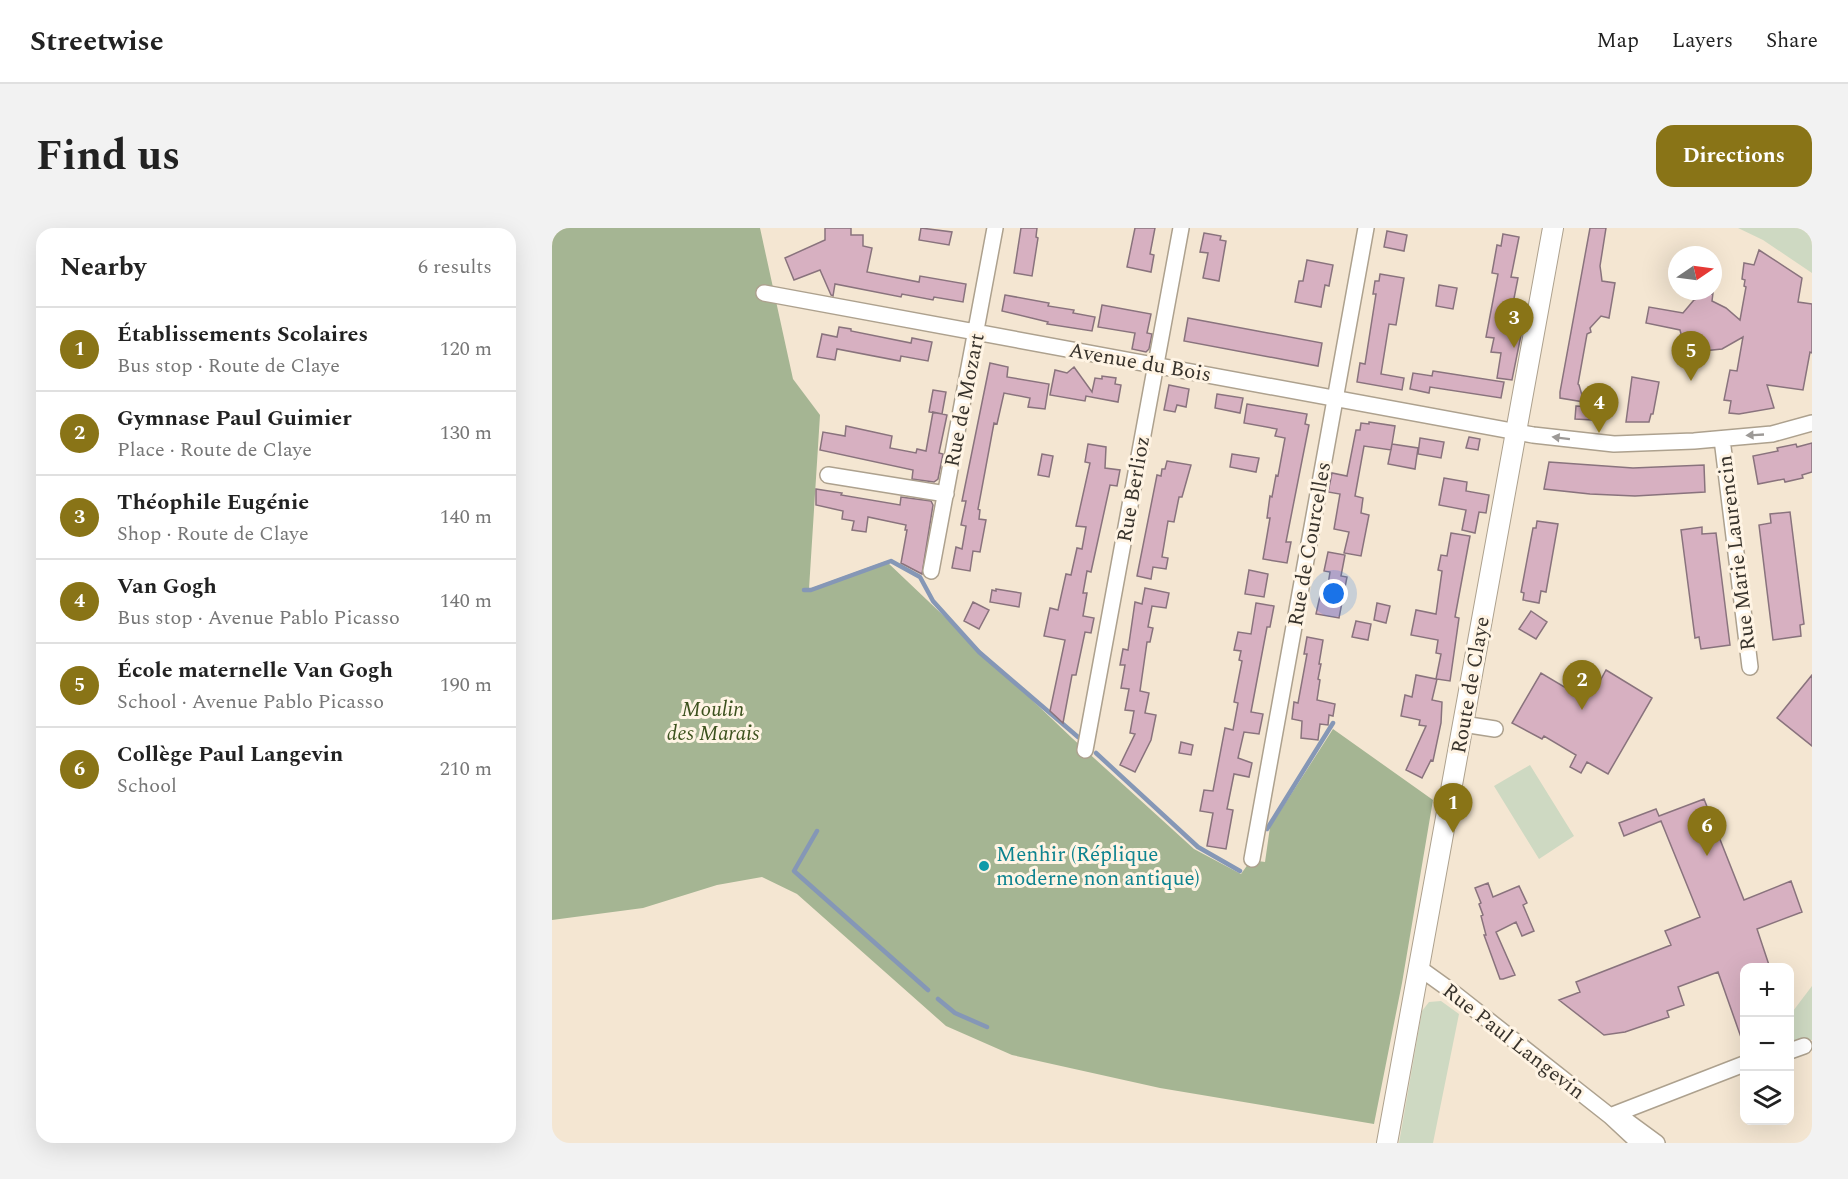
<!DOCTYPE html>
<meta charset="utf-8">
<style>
body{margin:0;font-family:Spectral,serif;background:#f2f2f2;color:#222}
.controls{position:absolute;right:18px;bottom:18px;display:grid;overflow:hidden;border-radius:12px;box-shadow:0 6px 24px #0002}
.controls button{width:54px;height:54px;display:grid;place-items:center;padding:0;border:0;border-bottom:2px solid #e0e0e0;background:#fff;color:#222;font:30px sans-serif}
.compass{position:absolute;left:1116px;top:18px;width:54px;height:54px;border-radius:50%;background:#fff;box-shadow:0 6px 24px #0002;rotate:77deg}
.you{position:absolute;left:782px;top:366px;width:21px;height:21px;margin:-15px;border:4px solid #fff;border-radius:50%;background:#1a73e8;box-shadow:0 0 0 9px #1a73e833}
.badge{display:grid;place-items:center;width:39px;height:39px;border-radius:50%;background:#897417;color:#fff;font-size:20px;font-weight:700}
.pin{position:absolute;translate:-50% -50px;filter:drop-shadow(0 2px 3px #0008)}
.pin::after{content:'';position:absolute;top:32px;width:21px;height:18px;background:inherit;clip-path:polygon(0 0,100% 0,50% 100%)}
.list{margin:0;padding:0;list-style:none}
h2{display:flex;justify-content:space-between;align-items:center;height:78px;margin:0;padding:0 24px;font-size:26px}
h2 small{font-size:20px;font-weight:400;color:#767676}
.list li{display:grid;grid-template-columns:39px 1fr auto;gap:18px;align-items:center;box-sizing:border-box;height:84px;padding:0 24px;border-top:2px solid #e0e0e0}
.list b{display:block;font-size:22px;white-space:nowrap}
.list p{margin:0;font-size:20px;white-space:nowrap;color:#767676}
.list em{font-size:20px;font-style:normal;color:#767676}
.icon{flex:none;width:33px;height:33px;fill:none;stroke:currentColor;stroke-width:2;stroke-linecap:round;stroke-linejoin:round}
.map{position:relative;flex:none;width:1260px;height:915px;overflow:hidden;border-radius:18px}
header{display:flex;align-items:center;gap:36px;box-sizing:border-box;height:84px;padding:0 30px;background:#fff;border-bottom:2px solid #e0e0e0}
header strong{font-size:28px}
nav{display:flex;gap:33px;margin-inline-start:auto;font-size:21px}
.intro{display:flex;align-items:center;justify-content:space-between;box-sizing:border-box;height:144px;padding:0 36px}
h1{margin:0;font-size:42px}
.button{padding:15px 27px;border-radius:18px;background:#897417;color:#fff;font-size:21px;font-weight:700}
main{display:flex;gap:36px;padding:0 36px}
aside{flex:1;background:#fff;border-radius:18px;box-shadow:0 6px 24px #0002}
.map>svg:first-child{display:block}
.green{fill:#ced9c2}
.forest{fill:#a5b593}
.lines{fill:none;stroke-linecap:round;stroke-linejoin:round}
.stream{stroke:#8597b6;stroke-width:4.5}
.building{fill:#d7b0c1;stroke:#89737d;stroke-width:1.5}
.minor-casing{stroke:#ada18e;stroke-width:18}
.major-casing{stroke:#ada18e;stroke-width:22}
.minor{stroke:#fff;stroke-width:15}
.major{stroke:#fff;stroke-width:20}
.oneway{fill:#9c9996}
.culture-dot{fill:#0f9aa8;stroke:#fff4e4;stroke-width:2}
.labels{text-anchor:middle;stroke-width:6;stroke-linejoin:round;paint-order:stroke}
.street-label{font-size:21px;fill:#38332c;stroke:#fff4e4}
.park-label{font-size:21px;font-style:italic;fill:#3c511d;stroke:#fff4e4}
.culture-label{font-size:21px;fill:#0d838f;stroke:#fff4e4;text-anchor:start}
</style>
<header>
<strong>Streetwise</strong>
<nav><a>Map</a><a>Layers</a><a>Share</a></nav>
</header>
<div class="intro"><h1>Find us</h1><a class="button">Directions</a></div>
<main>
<aside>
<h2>Nearby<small>6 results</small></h2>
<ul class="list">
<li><span class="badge">1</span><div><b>Établissements Scolaires</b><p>Bus stop · Route de Claye</p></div><em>120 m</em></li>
<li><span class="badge">2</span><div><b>Gymnase Paul Guimier</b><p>Place · Route de Claye</p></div><em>130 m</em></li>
<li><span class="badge">3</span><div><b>Théophile Eugénie</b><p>Shop · Route de Claye</p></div><em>140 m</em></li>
<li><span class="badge">4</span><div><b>Van Gogh</b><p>Bus stop · Avenue Pablo Picasso</p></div><em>140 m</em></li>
<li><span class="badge">5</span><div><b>École maternelle Van Gogh</b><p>School · Avenue Pablo Picasso</p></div><em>190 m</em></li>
<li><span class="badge">6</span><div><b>Collège Paul Langevin</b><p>School</p></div><em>210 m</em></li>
</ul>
</aside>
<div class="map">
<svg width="1260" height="915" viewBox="0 0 1260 915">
<rect width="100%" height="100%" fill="#f4e6d2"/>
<path class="green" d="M 1186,0 L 1260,0 L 1260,45 L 1211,12 Z
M 978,537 L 1022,608 L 987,631 L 942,558 Z
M 1260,758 L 1260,812 L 1251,811 L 1238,816 L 1238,787 Z
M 889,773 L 907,786 L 881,915 L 847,915 L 870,783 L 877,774 Z"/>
<path class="forest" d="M 0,0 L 208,0 L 241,151 L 268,187 L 257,361 L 334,333 L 520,510 L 642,621 L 689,646 L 699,632 L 713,634 L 718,599 L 781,501 L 881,572 L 850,755 L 822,896 L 608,860 L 460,827 L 394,798 L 245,666 L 210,649 L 165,657 L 91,680 L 0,692 Z"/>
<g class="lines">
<path class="stream" d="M 252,362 L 259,362 L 339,333 L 368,349 L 381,373 L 427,424 L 526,509
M 544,525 L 646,619 L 688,643
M 715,601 L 781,495
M 265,603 L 242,643 L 376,762
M 386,771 L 403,785 L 435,799"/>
</g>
<path class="building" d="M 273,0 L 299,0 L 299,7 L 311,7 L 311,18 L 320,20 L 315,44 L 367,54 L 368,48 L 414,56 L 411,74 L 382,69 L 381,72 L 350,66 L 349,69 L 283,56 L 281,68 L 279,67 L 268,42 L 242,52 L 233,30 L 273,12 Z
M 369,0 L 400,4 L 397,17 L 367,12 Z
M 469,0 L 485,0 L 484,9 L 486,10 L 480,48 L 462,45 Z
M 583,0 L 603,0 L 598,26 L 602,27 L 599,44 L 575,39 Z
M 1038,0 L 1054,0 L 1048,38 L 1049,45 L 1050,53 L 1063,55 L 1057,90 L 1049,88 L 1038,100 L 1039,104 L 1035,106 L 1026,156 L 1027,157 L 1032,174 L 1008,170 L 1008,164 Z
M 835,3 L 855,7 L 852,23 L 832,19 Z
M 652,5 L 669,8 L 668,12 L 674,13 L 667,53 L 651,50 L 656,25 L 648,24 Z
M 951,6 L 967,9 L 959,49 L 966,50 L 957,96 L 965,98 L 964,106 L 969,107 L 960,152 L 945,150 L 949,125 L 939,124 L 942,110 L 934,109 L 946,46 L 940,45 L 945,17 L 949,18 Z
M 1207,22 L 1250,50 L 1246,74 L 1260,76 L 1260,125 L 1258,124 L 1251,162 L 1215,157 L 1222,180 L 1187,186 L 1177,185 L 1179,173 L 1172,172 L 1178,142 L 1185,143 L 1191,109 L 1170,121 L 1151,123 L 1149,132 L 1139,124 L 1131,114 L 1128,102 L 1094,95 L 1097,79 L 1131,85 L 1142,72 L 1161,65 L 1160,73 L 1174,80 L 1188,92 L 1194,59 L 1192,58 L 1193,52 L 1190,51 L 1192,35 L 1202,37 Z
M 755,32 L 781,37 L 777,58 L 773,57 L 769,79 L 743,74 L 747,53 L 751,53 Z
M 828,46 L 852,50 L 844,97 L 837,96 L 829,146 L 852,150 L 850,162 L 805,154 L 808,135 L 813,136 L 824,66 L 821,66 L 823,53 L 827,53 Z
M 887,57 L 905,60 L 901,81 L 884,78 Z
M 453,67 L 497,75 L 496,78 L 522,82 L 521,85 L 543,89 L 540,103 L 495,96 L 496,94 L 450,83 Z
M 550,77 L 599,86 L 595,105 L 600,106 L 597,121 L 594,124 L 580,121 L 583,105 L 546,99 Z
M 636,90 L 770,115 L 766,138 L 632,113 Z
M 287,99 L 299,101 L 299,103 L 359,115 L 360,110 L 380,114 L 376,133 L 349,128 L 348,133 L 285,121 L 283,132 L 265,129 L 270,106 L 285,109 Z
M 438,135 L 456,139 L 455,149 L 497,156 L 493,181 L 476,179 L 478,170 L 452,165 L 445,196 L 442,195 L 426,281 L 428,282 L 427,291 L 434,292 L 428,324 L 421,323 L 418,343 L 400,340 L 404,319 L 410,321 L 414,298 L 409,297 L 414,273 L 410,273 Z
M 522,139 L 540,164 L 543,150 L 550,151 L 550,148 L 564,150 L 563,156 L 569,157 L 566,174 L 534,168 L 533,173 L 498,167 L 503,142 L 515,145 Z
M 881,143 L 952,154 L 949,170 L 878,159 L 877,165 L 858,161 L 861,145 L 880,148 Z
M 1080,149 L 1107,154 L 1101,186 L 1099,186 L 1097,194 L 1074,194 Z
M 617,157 L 637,161 L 634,179 L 625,177 L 623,184 L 612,182 Z
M 381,162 L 394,164 L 390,186 L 377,184 Z
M 665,166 L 691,170 L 688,185 L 663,180 Z
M 695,176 L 755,186 L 753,196 L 757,197 L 734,314 L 739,314 L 735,335 L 711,331 L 718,290 L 715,290 L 718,268 L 720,269 L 724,247 L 726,248 L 733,210 L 723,208 L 725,201 L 692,195 Z
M 1024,178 L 1041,179 L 1041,192 L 1023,191 Z
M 381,184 L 395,187 L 387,225 L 391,226 L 386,251 L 382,254 L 360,251 L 361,242 L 268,222 L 271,204 L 293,208 L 294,198 L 340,208 L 338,220 L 364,225 L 365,221 L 374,223 Z
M 817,194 L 843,198 L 839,222 L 812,218 L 803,268 L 811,270 L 809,285 L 817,287 L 809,328 L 792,325 L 797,304 L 782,301 L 788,266 L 776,264 L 780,245 L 795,248 L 804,202 L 808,202 L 809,195 L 817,196 Z
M 917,209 L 928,211 L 926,222 L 914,220 Z
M 868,210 L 892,214 L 889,230 L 866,226 Z
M 1260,215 L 1260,244 L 1250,247 L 1251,250 L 1233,254 L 1232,251 L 1206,256 L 1201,228 L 1226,223 L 1225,220 L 1244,216 L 1245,219 Z
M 536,216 L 554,219 L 553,240 L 568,242 L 565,258 L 558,257 L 539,344 L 535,343 L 531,365 L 535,365 L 531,388 L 542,390 L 539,405 L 533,404 L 524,447 L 520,447 L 511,495 L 498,483 L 513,412 L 492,408 L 498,380 L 506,382 L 514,346 L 519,347 L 525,320 L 530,321 L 534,299 L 524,298 L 538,235 L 533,234 Z
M 840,216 L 866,220 L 863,241 L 836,236 Z
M 490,226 L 501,228 L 497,249 L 486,247 Z
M 680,226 L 707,230 L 704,244 L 678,239 Z
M 615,233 L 639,237 L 630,269 L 627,269 L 622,294 L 616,293 L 610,329 L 616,330 L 614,341 L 601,339 L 599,351 L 585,348 L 605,247 L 609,248 L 610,241 L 613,241 Z
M 997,234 L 1081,240 L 1152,237 L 1153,264 L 1083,268 L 1038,266 L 992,261 Z
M 892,250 L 915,254 L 914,263 L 937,267 L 934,285 L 927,284 L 923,305 L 910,302 L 914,282 L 887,277 Z
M 264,261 L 290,265 L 289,267 L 348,277 L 349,269 L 379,273 L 381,277 L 370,346 L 349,335 L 355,302 L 353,302 L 354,297 L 316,289 L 314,304 L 300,302 L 302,293 L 290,291 L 291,283 L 264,277 Z
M 1238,284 L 1252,396 L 1248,397 L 1249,408 L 1221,412 L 1207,297 L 1219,295 L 1218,286 Z
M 985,293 L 1006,296 L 994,364 L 989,363 L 987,375 L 971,372 L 972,365 L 969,364 L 981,300 L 984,300 Z
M 1150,299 L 1150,306 L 1164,305 L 1178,417 L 1149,421 L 1147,409 L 1143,410 L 1129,302 Z
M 899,305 L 918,308 L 903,389 L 907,390 L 898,453 L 885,451 L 880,472 L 890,474 L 889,495 L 881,533 L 879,532 L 870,550 L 854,542 L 874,498 L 867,497 L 868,492 L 849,488 L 853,467 L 860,469 L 864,447 L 884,451 L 889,426 L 884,425 L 886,412 L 859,407 L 864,382 L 884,386 L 890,343 L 886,342 L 889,327 L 895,328 Z
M 776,324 L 793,327 L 789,348 L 795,349 L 787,390 L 764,386 L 768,368 L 774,369 L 778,344 L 772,343 Z
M 697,342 L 716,346 L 712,369 L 693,366 Z
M 593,360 L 617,365 L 614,380 L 600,378 L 596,399 L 601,400 L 598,414 L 595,414 L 588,463 L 597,465 L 593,485 L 604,487 L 599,512 L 583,544 L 568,537 L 583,506 L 578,505 L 582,483 L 573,482 L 577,461 L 569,460 L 573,437 L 568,437 L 571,421 L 576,422 L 583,374 L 590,376 Z
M 444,361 L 469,365 L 467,379 L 438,374 L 440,362 L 444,363 Z
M 421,374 L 437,382 L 427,401 L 412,393 Z
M 704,375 L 722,378 L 718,399 L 715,399 L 699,484 L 711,486 L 707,506 L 692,504 L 686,530 L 700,535 L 697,549 L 682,546 L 675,581 L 681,582 L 674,621 L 655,618 L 661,585 L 648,583 L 652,562 L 661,563 L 673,500 L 681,502 L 686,475 L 682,474 L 690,433 L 687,432 L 689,423 L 682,422 L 686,404 L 699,406 Z
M 825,375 L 838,378 L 834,395 L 822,392 Z
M 979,383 L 995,394 L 984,411 L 967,401 Z
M 804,393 L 819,396 L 816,412 L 800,409 Z
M 755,409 L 771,412 L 767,436 L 769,436 L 766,451 L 768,452 L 765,472 L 783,476 L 781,488 L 777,487 L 776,497 L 768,496 L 766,512 L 749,510 L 750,493 L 740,491 L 742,474 L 746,475 L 755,426 L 752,426 Z
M 1054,442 L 1100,470 L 1056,546 L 1035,534 L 1029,545 L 1018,539 L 1024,527 L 992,508 L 990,511 L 960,495 L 989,445 L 1019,463 L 1031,443 L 1048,453 Z
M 1260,447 L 1260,518 L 1225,490 Z
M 629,514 L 641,517 L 639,527 L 627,525 Z
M 1152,571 L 1192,672 L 1239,653 L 1250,684 L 1205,701 L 1218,740 L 1192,740 L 1192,814 L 1191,815 L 1166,744 L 1126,759 L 1132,777 L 1115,783 L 1117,789 L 1073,804 L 1052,807 L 1007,772 L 1028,764 L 1024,754 L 1119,717 L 1113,703 L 1148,689 L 1109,593 L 1072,608 L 1067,595 L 1104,581 L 1107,588 Z
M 936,655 L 941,669 L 967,658 L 975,675 L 971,677 L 982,703 L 970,708 L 964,694 L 944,704 L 963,747 L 951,751 L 948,751 L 932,707 L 934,707 L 929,688 L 931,687 L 927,676 L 929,675 L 923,660 Z"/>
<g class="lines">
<g class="minor-casing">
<path id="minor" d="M 212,65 L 981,207 L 1062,216 L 1142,213 L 1220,206 L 1260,195
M 1170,211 L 1198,439
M 276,247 L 394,266
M 379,343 L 443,0
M 911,496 L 943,501
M 533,522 L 629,0
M 700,631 L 814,0
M 866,739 L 898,762 L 1058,888 L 1087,915
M 1238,823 L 1252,818
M 1058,888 L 1192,836
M 1075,893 L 1105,915"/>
</g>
<g class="major-casing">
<path id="major" d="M 835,915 L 1001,0"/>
</g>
<use href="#minor" class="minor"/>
<use href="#major" class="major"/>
</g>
<defs><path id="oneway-solid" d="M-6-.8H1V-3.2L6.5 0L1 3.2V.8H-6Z" transform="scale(1.5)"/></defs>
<g class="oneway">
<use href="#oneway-solid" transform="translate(1203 207) rotate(177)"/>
<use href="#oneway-solid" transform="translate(1009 210) rotate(-173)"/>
</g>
<circle class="culture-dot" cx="432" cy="638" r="6"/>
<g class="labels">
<g class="street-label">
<text transform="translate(588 134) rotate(10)" y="7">Avenue du Bois</text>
<text transform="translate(412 172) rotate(-79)" y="7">Rue de Mozart</text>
<text transform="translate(581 261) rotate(-80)" y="7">Rue Berlioz</text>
<text transform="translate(757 316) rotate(-80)" y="7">Rue de Courcelles</text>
<text transform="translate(1184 325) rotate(-97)" y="7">Rue Marie Laurencin</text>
<text transform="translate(918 457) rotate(-80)" y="7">Route de Claye</text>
<text transform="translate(962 813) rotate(38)" y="7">Rue Paul Langevin</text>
</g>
<g class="park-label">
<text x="161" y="488">Moulin<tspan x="161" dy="24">des Marais</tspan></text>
</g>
<g class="culture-label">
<text x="444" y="633">Menhir (Réplique<tspan x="444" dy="24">moderne non antique)</tspan></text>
</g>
</g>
</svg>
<div class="controls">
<button>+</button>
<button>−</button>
<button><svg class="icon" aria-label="layers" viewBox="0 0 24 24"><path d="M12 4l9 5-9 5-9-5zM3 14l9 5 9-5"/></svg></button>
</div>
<svg class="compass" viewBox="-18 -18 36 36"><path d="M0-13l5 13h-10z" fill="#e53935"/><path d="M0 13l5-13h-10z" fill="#767676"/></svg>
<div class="you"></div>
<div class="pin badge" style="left:901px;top:605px">1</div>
<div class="pin badge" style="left:1030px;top:482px">2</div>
<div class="pin badge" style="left:962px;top:120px">3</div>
<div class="pin badge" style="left:1047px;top:205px">4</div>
<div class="pin badge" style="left:1139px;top:153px">5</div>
<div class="pin badge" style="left:1155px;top:628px">6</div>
</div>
</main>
